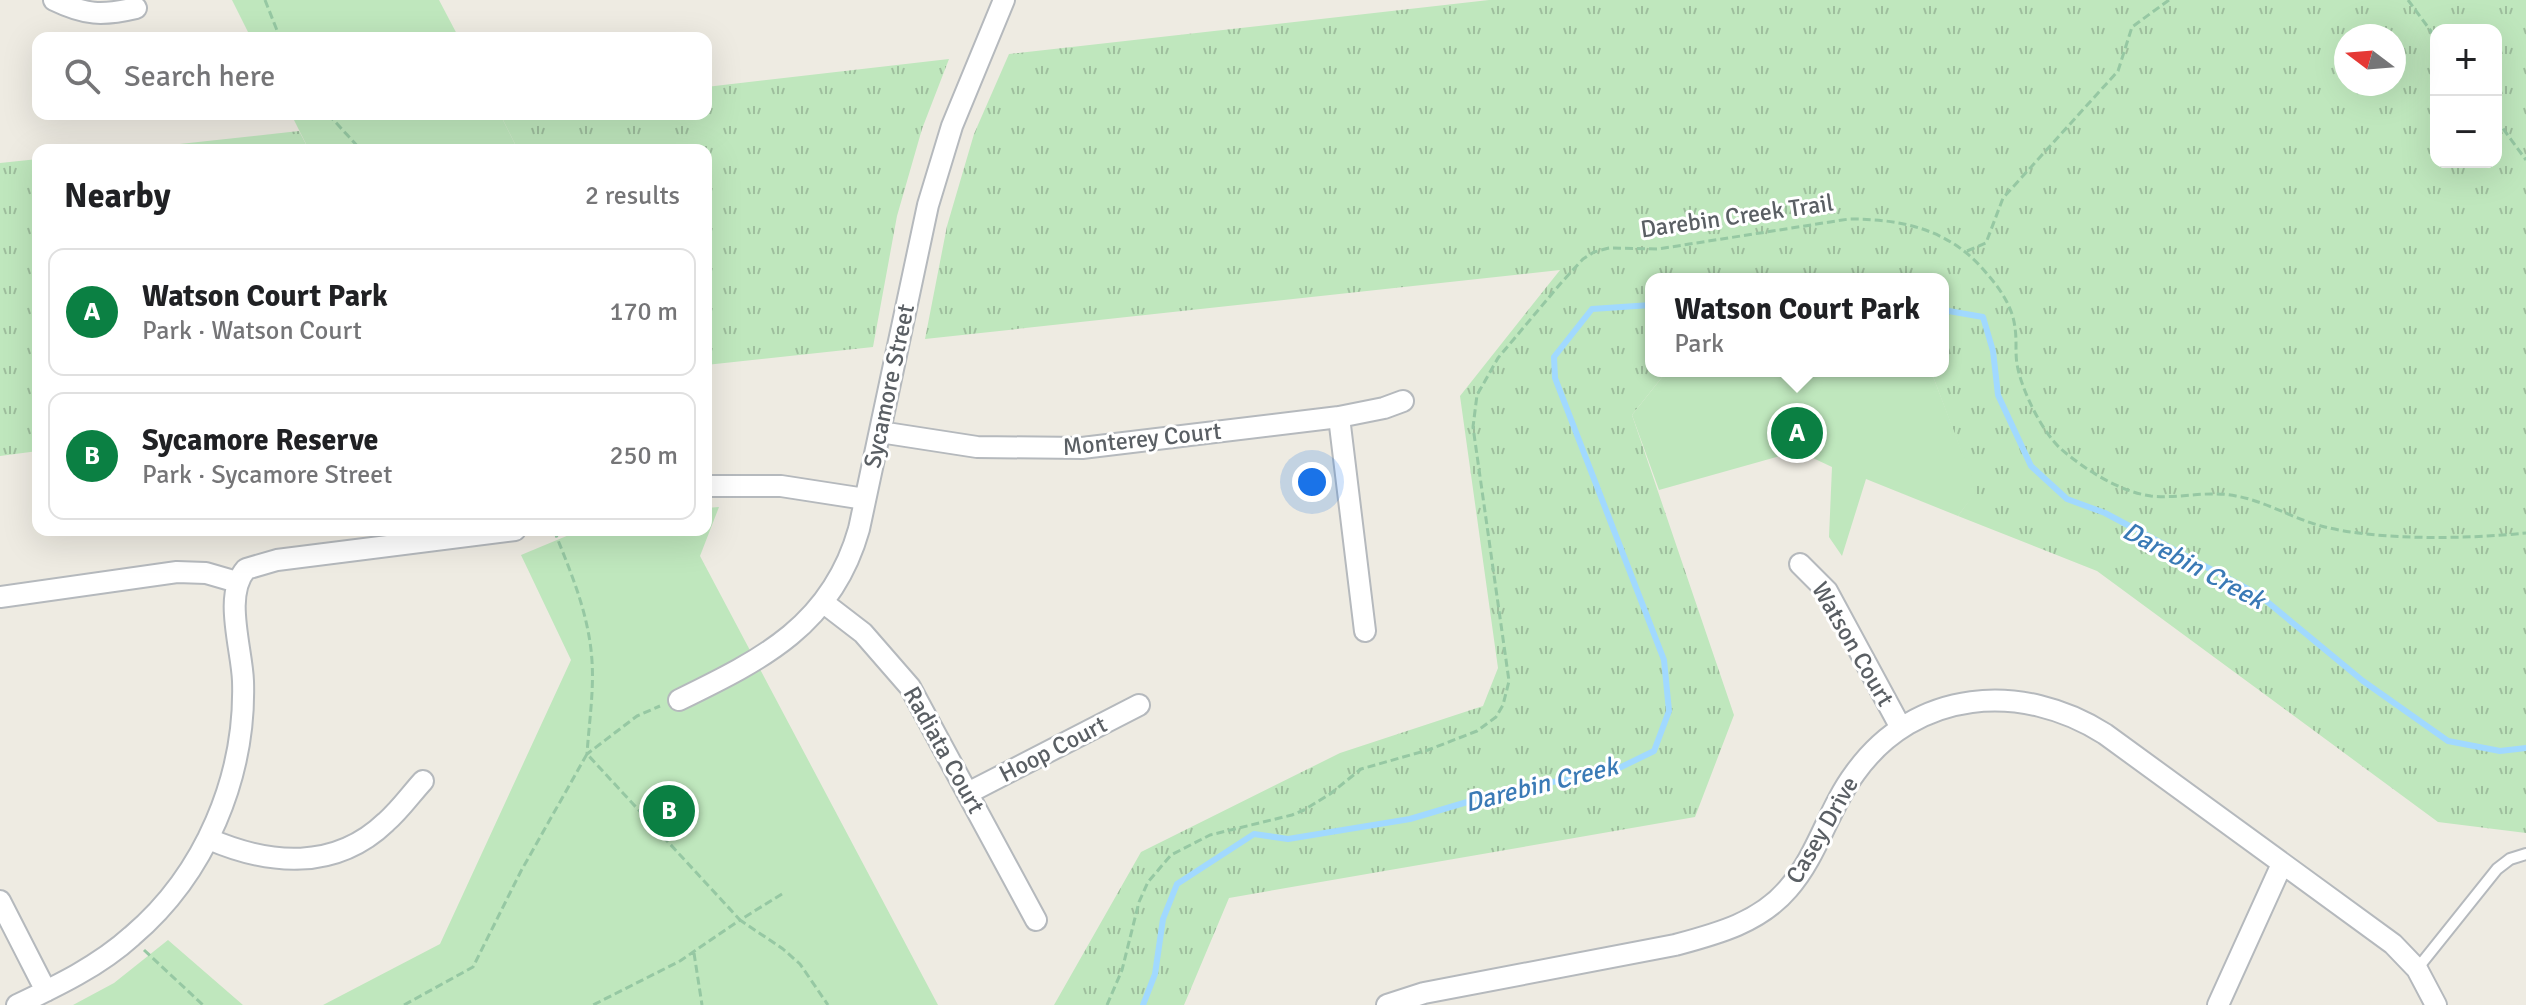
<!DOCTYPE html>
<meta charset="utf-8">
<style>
body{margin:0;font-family:Signika,sans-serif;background:#f6f6f6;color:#202124}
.controls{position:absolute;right:24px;top:24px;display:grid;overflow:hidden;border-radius:16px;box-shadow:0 8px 32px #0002}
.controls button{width:72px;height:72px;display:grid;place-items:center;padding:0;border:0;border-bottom:2px solid #e0e0e0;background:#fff;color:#202124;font:40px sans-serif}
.compass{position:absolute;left:2334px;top:24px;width:72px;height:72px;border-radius:50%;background:#fff;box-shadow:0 8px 32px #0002;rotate:286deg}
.you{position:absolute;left:1312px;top:482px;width:28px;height:28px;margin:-20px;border:6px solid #fff;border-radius:50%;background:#1a73e8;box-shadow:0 0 0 12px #1a73e833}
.badge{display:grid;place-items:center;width:52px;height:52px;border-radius:50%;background:#0b8043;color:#fff;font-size:26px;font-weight:700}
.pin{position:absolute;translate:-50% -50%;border:4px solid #fff;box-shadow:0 2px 8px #0006}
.popup{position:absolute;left:1645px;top:273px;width:304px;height:104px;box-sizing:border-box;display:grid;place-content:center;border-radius:16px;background:#fff;filter:drop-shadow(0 2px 6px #0005);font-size:26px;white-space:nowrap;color:#757577}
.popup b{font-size:30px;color:#202124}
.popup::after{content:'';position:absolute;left:50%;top:100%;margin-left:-16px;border:16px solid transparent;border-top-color:#fff}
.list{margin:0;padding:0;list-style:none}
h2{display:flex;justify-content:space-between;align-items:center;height:104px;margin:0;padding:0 32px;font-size:34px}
h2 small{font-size:26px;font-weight:400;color:#757577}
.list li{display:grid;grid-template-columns:52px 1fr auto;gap:24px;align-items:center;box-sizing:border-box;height:128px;margin:0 16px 16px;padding:0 16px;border:2px solid #e0e0e0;border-radius:16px}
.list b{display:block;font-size:30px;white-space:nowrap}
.list p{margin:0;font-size:26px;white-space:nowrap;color:#757577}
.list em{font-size:26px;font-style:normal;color:#757577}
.icon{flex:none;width:44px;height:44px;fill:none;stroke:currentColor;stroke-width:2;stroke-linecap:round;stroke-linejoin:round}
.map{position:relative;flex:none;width:2526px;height:1005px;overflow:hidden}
.search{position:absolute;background:#fff;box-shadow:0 8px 32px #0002;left:32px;top:32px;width:680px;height:88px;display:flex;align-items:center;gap:20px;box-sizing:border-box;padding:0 28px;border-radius:16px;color:#757577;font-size:30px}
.panel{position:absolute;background:#fff;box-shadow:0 8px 32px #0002;left:32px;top:144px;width:680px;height:392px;border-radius:16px}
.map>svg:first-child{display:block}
.grass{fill:url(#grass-tufts);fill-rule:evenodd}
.park{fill:#bfe7bd}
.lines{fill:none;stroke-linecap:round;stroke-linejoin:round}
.stream{stroke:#a1d9ff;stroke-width:6}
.lane-casing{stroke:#b5b9bd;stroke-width:14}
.street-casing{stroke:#b5b9bd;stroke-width:24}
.path{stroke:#96c8a3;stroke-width:3;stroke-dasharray:8 4;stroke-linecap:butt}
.lane{stroke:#fff;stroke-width:10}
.street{stroke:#fff;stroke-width:20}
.labels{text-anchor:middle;stroke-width:6;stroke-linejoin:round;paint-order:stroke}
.street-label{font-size:24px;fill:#5a5f64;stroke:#fff}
.water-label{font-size:26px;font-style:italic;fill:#3a7ab6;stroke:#fff}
</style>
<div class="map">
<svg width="2526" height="1005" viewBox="0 0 2526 1005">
<defs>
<pattern id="grass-tufts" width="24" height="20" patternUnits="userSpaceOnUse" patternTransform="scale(2)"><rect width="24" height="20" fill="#bfe7bd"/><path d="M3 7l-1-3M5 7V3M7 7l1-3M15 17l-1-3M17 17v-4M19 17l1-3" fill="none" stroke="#9ebe9d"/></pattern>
</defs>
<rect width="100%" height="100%" fill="#eeebe2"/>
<path class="grass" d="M 1489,0 L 2526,0 L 2526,833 L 2438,822 L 2097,571 L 1958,516 L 1976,491 L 1931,371 L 1943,371 L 1943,279 L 1651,279 L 1651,371 L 1667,371 L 1632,415 L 1734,715 L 1695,817 L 1229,898 L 1184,1005 L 1054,1005 L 1141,852 L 1340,753 L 1483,706 L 1498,668 L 1460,396 L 1560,270 L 925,339 L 947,226 L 974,134 L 1009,54 ZM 2436,30 L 2496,30 L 2496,162 L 2436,162 ZM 2346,36 L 2394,36 L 2394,84 L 2346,84 Z
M 949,59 L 922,129 L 897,216 L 873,347 L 706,365 L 706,150 L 518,150 L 500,114 L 706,114 L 706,87 Z
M 299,131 L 309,150 L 124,150 Z
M 38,159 L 38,451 L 0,456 L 0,163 Z"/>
<path class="park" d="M 232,0 L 439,0 L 459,38 L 251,38 Z
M 291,114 L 500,114 L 518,150 L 309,150 Z
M 1667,371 L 1931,371 L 1977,491 L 1958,516 L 1866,479 L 1842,556 L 1829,537 L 1832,467 L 1798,451 L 1659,490 L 1632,415 Z
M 719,507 L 700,556 L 938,1005 L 323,1005 L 440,944 L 571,660 L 521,555 L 581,530 L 706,530 L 706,508 Z
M 168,940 L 243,1005 L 73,1005 L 114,983 Z"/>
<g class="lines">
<path class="stream" d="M 1943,310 L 1983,317 L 1993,351 L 1998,395 L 2031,466 L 2067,499 L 2105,513 L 2259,595 L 2363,681 L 2448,741 L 2500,751 L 2526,748
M 1143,1005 L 1155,974 L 1163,919 L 1177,884 L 1254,834 L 1288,839 L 1410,819 L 1501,792 L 1615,770 L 1654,751 L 1669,711 L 1664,660 L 1555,378 L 1554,357 L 1592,309 L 1651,305"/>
<g class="lane-casing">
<path id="lane" d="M 2417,969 L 2497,869 L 2510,859 L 2526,854"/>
</g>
<g class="street-casing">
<path id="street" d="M 54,0 C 85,15 102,16 136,8
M 1339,417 L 1365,631
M 880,432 L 977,447 L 1082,448 L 1339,417 L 1384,408 L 1403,401
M 706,486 L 781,486 L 865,499
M 1800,564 L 1827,591 L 1901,728
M 0,597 L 177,572 L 206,573 L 237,582
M 824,603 L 863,633 L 910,687 L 1036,920
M 679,700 C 763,659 832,625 859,529 L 928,205 L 952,126 L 1004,0
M 968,793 L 1139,705
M 209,839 C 269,865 335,871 386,822 C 400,810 411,794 423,781
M 0,901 L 46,991
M 17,1005 C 57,986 99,966 132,936 C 205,874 246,777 243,681 C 242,649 223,595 246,569 L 277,560 L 515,530
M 1387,1005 L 1424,993 L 1675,945 C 1716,934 1759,923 1788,889 C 1818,855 1828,809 1855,773 C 1915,689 2022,681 2105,734 L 2393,944 L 2417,969 L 2436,1005
M 2218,1005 L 2282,864"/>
</g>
<path class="path" d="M 265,0 L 280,38
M 2408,0 L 2436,38
M 328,114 L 361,150
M 2496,119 L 2526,160
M 1967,251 L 1986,243 L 2003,198 L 2118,71 L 2132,27 L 2169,0
M 554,530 C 571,573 589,614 592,661 C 594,692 589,723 587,754 L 637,716 L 660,706
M 782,894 L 740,920 L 783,949 L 800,964 L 828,1005
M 144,950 L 203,1005
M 694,953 L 702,1005
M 404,1005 L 473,967 L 521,871 L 587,754 L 740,920 L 680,961 L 593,1005
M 1107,1005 L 1122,970 L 1139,902 L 1148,882 L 1171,855 L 1210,835 L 1292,815 L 1304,810 L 1330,794 L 1361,769 L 1428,750 L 1477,731 L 1496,717 L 1503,705 L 1509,681 L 1473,427 L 1477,395 L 1498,358 L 1561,283 L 1583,259 L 1594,252 L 1609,248 L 1658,249 L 1849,219 C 1904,219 1952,230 1988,275 C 2001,290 2013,308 2015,328 C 2017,340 2015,352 2017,364 C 2021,389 2042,432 2061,449 C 2084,469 2120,492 2151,496 C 2179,499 2208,490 2236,496 C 2265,501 2292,518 2321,526 C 2379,541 2466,539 2526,533"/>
<use href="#lane" class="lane"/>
<use href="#street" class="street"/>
</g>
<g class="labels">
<g class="street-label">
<text transform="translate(1737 216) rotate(-8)" y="8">Darebin Creek Trail</text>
<text transform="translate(889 386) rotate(-78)" y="8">Sycamore Street</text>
<text transform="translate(1142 439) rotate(-6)" y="8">Monterey Court</text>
<text transform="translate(1853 644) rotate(60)" y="8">Watson Court</text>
<text transform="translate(1053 749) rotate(-27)" y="8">Hoop Court</text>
<text transform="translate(944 750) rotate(61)" y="8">Radiata Court</text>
<text transform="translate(1822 830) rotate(-60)" y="8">Casey Drive</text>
</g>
<g class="water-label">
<text transform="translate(2194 565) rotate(28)" y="9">Darebin Creek</text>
<text transform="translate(1541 784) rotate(-14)" y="9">Darebin Creek</text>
</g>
</g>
</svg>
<div class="controls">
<button>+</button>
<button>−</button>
</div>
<svg class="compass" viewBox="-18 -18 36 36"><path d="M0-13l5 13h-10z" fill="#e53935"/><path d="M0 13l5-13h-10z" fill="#757577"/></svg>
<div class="you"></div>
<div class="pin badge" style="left:1797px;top:433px">A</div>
<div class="popup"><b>Watson Court Park</b>Park</div>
<div class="pin badge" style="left:669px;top:811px">B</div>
<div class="search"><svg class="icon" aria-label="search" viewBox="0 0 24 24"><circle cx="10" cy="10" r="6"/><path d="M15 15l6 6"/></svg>Search here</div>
<section class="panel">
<h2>Nearby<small>2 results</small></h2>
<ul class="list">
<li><span class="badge">A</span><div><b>Watson Court Park</b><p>Park · Watson Court</p></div><em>170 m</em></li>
<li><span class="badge">B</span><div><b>Sycamore Reserve</b><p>Park · Sycamore Street</p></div><em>250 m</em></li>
</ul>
</section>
</div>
